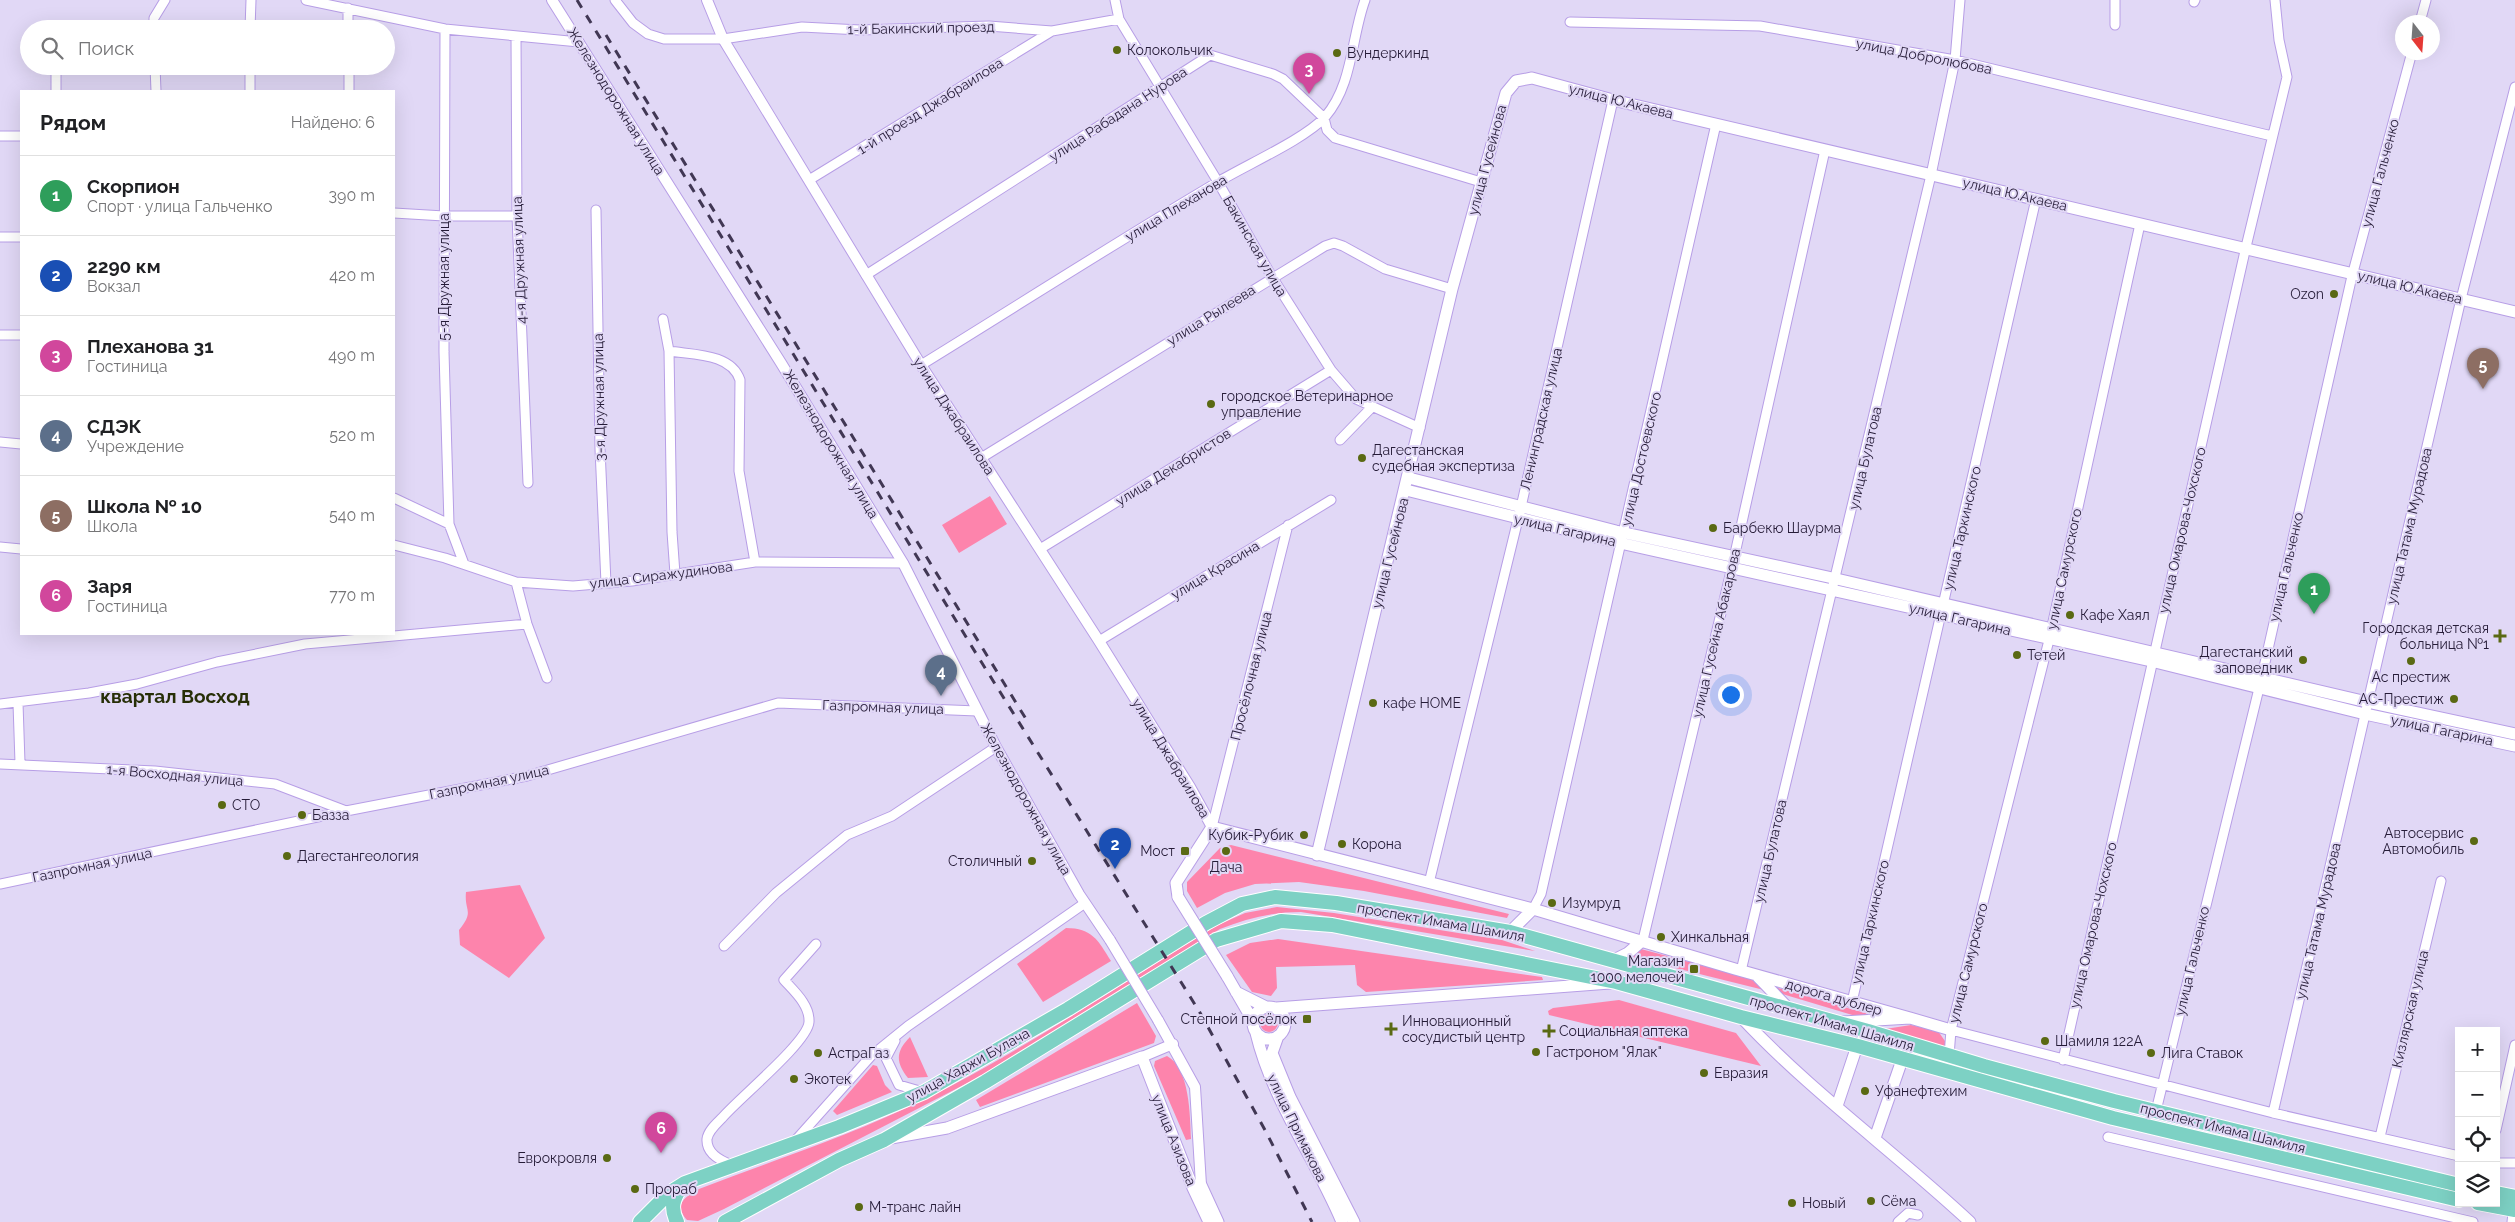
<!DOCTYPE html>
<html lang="ru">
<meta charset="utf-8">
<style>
body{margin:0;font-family:Raleway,sans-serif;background:#f2f2f2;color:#202124}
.controls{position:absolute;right:15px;bottom:15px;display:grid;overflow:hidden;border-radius:0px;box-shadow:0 5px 20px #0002}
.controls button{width:45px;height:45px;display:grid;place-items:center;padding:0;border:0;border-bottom:1px solid #e0e0e0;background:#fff;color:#202124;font:25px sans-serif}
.compass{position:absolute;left:2395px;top:15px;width:45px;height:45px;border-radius:50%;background:#fff;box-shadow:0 5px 20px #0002;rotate:163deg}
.you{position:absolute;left:1730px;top:694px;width:18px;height:18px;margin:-12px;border:4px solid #fff;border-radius:50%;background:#1a73e8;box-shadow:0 0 0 8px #1a73e833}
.badge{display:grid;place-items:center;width:32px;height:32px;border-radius:50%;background:#0f766e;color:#fff;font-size:16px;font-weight:700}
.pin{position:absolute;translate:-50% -41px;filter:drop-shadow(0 1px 2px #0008)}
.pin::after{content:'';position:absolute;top:26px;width:18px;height:15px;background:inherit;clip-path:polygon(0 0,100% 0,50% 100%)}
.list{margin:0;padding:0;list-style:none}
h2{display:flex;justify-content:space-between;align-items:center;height:65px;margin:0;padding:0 20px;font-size:21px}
h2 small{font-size:16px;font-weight:400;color:#757577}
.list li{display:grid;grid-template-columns:32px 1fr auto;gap:15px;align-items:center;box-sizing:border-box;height:80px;padding:0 20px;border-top:1px solid #e0e0e0}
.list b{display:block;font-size:19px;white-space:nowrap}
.list p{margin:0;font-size:16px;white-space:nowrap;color:#757577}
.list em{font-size:16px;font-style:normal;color:#757577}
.icon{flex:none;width:28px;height:28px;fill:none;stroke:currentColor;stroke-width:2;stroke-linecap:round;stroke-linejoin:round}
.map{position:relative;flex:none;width:2515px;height:1222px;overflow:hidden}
.search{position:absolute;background:#fff;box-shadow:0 5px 20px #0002;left:20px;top:20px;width:375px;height:55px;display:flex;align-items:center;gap:12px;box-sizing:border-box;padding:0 18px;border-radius:28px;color:#757577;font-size:19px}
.panel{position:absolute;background:#fff;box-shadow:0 5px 20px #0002;left:20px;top:90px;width:375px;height:545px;border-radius:0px}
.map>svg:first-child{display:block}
.green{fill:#fd84ac}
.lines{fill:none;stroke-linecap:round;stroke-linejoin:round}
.minor-casing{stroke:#b79ee6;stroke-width:11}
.tertiary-casing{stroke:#b79ee6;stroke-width:12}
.secondary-casing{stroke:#b79ee6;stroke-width:13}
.primary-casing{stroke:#fff;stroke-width:16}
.minor{stroke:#fff;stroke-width:9}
.tertiary{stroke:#fff;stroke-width:10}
.secondary{stroke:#fff;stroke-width:11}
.primary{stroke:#7dd1c4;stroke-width:14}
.rail{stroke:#413754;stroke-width:3;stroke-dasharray:9 9;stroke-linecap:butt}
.tertiary-bridge-casing{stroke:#b79ee6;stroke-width:12;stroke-linecap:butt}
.secondary-bridge-casing{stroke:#b79ee6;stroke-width:13;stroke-linecap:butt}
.tertiary-bridge{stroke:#fff;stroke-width:10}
.secondary-bridge{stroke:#fff;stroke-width:11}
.poi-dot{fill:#5a6913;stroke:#e1d8f6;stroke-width:2}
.labels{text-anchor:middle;stroke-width:4;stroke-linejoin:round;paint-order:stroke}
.street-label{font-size:14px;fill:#261c38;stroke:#e1d8f6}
.poi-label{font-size:14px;fill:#261c38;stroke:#e1d8f6;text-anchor:start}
.district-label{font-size:19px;font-weight:bold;fill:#272f07;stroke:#e1d8f6}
</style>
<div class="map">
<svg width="2515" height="1222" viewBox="0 0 2515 1222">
<rect width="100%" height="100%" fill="#e1d8f6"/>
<path class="green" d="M 990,496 L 1007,524 L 959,553 L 942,525 Z
M 1231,845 L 1509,914 L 1507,918 L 1364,891 L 1299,882 L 1255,884 L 1225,893 L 1197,908 L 1187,891 L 1187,882 L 1220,848 Z
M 520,885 L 545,938 L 509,978 L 460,945 L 459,930 C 475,910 464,912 466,892 Z
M 1277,907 L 1334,913 L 1502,940 L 1535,951 L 1301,912 C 1272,912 1247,918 1220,929 L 981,1076 L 724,1209 L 698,1221 L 687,1220 C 673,1204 685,1197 699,1189 C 774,1160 852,1135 925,1099 C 1026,1049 1122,983 1218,925 L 1245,913 Z
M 1066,928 C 1092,928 1098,940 1111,961 L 1043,1002 L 1017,964 Z
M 1278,939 L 1542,977 L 1543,980 L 1366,992 L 1357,985 L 1355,965 L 1276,967 L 1277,988 L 1271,996 L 1252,992 L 1226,955 L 1250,943 Z
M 1641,949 L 1757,980 L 1768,991 L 1627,956 Z
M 1771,986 L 1879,1017 L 1869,1020 L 1779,993 Z
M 1619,1000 L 1736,1033 L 1761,1066 L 1549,1015 L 1548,1011 L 1553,1008 Z
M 1137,1003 L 1156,1036 L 1154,1043 L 980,1107 L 976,1100 Z
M1260 1023a9 9 0 1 1 18 0a9 9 0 1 1-18 0Z
M 1911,1025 L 1938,1031 L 1947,1044 L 1944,1048 L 1885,1029 Z
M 910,1037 L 928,1077 L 908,1078 C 895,1062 896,1051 910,1037 Z
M 1167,1056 C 1190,1068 1190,1116 1191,1139 L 1186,1140 L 1154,1066 L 1155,1061 Z
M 873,1065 L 877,1066 L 885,1085 L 892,1092 L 837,1115 L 833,1111 Z"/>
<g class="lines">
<g class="minor-casing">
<path id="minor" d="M 306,0 L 445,29 L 579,42
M 615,0 L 633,23 L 648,34 L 664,39 L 723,39 L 802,27 L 860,30 L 989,26 L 1052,31 L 1119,19
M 1115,0 L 1119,19 L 1218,182 L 1272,277 L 1331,370 L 1356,399 L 1420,428
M 2194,2 L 2195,0
M 348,8 L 348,29
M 1570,22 L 1760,26 L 1955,60 L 2272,136
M 2420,22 L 2426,0
M 2115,25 L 2115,0
M 154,29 L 154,18 L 165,0
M 250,29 L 251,0
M 445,29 L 444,352 L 449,524
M 516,37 L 517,216 L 528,483
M 155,66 L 156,91
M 250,66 L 250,91
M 349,66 L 349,91
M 56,91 L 56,66
M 0,136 L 21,136
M 809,180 L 1052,31
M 596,210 L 600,449 L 606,583
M 394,213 L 444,216 L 517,216
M 0,237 L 21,237
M 866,275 L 1210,55 L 1273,74 L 1283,79 L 1324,118 L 1327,130 L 1335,138 L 1481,182
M 663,319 L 669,351 L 672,532 L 675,574
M 0,335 L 21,335
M 669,351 C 693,355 731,353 740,380 L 739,471 L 755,562
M 921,365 C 1020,304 1118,241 1218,182 C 1246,165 1305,139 1325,117 C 1353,85 1351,38 1365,0
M 1340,440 L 1372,407
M 0,442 L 21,444
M 981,458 L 1325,246 L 1334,243 L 1343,246 L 1385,269 L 1452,289
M 394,498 L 449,524 L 464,564
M 394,545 L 445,558 L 516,582 L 573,586 L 632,581 L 755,562 L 903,563
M 0,547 L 21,549
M 1040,549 L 1331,370
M 516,582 L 527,624 L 547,678
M 1099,641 L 1331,500
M 18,703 L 20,763
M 0,704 L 89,693 L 137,684 L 217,662 L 305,644 L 527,624
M 0,764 L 155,771 L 275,784 L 346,811
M 1212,827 L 1288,525
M 1429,883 L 1521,507 L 1613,100
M 0,884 L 346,811 L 527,776 L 778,703 L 977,711
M 1533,909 L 1541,894 L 1716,124
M 1643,940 L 1732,567 L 1825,150
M 724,946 L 776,893 L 847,835 L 892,816 L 996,747
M 1741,971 L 1931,175 L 1955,60 L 1960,0
M 1852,1002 L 2036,199
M 1951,1030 L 2273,1113 L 2459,1156
M 895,1041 L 886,1058 L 899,1085 L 923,1092
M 1949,1056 L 1951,1030 L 2049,640 L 2140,224
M 2063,1060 L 2245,251 L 2287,77 L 2279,40 L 2275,0
M 2156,1111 L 2262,676 L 2352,276 L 2412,52
M 2273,1113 L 2461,299 L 2515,87
M 2496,1130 L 2515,1045
M 2108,1137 L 2473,1222
M 2380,1137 L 2441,881
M 795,1141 L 871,1056 L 908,1026 L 1085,903
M 2496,1163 L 2515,1163
M 732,1165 C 721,1161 706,1154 707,1139 C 708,1131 716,1124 722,1118 C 738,1099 808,1042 809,1022 C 810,1005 794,991 784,980 L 816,944
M 1898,1222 L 1908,1213 L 1918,1215"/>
</g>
<g class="tertiary-casing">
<path id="tertiary" d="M 552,0 L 781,363 L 903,563 L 996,747 L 1079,894 L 1110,940
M 707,0 L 723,39 L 921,365 L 1099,641 L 1190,787 L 1212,827
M 1158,1020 L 1195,1087 L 1201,1185
M 1142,1057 L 1173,1044"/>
</g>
<g class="secondary-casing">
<path id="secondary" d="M 1409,478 L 1616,531 L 1828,577 L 2367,702 L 2515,734
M 1406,490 L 1620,543 L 2151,661 L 2365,714 L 2515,746
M 1317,855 L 1452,289 L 1506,93 L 1516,81 L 1532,78 L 1613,100 L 2515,312
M 1178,897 L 1176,883 L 1212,827 L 1533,909 L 1735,969 L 1910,1018
M 1510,932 L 1533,909
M 1612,961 L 1628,953 L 1643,940
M 1227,976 L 1253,1021
M 1758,977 L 1789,1009
M 1236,992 L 1266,1007
M1253 1023a16 16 0 1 1 32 0a16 16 0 1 1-32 0Z
M 1276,1008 L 1610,983
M 1741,1017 C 1811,1092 1895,1152 1970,1222
M 1843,1022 L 1910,1018 L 1951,1030
M 1256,1033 C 1272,1100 1315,1158 1342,1222
M 1278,1036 L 1272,1053 L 1290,1097 L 1354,1222
M 1837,1106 L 1855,1052 L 1868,1031
M 891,1138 L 947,1128 L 1142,1057 L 1193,1188 L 1209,1222
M 1875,1138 L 1902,1060
M 1193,1188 L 1201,1185 L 1218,1222
M 2513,1222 L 2515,1205"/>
</g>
<g class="primary-casing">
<path id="primary" d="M 2496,1193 L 2515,1197
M 2478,1203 L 2515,1210
M 640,1222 L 669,1193 L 685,1183 L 839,1127 L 924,1092 L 1068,1009 L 1206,923 L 1242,904 L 1275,897 L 1336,903 L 1510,932 L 1868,1031 L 1984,1066 L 2114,1101 L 2459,1185
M 677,1222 C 670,1208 673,1199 681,1187
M 725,1222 L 839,1160 L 884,1140 L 985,1082 L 1216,940 L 1281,921 L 1332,925 L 1616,982 L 1741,1017 L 1858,1046 L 2113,1118 L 2459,1200"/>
</g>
<use href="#minor" class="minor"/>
<use href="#tertiary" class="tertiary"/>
<use href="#secondary" class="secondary"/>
<use href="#primary" class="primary"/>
<path class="rail" d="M 577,0 L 977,655 L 1199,1011 L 1265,1130 L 1312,1222
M 606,35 L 1026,719"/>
<g class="tertiary-bridge-casing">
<path id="tertiary-bridge" d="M 1110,940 L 1158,1020"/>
</g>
<g class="secondary-bridge-casing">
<path id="secondary-bridge" d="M 1178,897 L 1227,976"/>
</g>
<use href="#tertiary-bridge" class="tertiary-bridge"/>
<use href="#secondary-bridge" class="secondary-bridge"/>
</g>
<g class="poi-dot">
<circle cx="1117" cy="50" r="5"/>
<circle cx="1337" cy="53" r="5"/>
<circle cx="2334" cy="294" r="5"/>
<circle cx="1211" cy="404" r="5"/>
<circle cx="1362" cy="458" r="5"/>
<circle cx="1713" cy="528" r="5"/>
<circle cx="2070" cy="615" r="5"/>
<path d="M2497.5 628.5h5v5h5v5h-5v5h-5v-5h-5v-5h5z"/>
<circle cx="2017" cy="655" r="5"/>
<circle cx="2303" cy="660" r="5"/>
<circle cx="2411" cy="661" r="5"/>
<circle cx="2454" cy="699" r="5"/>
<circle cx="1373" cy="703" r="5"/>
<circle cx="222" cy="805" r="5"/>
<circle cx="302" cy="815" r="5"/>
<circle cx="1304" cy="835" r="5"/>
<circle cx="2474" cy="841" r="5"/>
<circle cx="1342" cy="844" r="5"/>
<rect x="1180" y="846" width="10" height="10" rx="2.5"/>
<circle cx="1226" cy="851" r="5"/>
<circle cx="287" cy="856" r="5"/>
<circle cx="1032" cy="861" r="5"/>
<circle cx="1552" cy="903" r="5"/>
<circle cx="1661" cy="937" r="5"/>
<rect x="1689" y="964" width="10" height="10" rx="2.5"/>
<rect x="1302" y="1014" width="10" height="10" rx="2.5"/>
<path d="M1388.5 1021.5h5v5h5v5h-5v5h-5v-5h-5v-5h5z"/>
<path d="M1546.5 1023.5h5v5h5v5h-5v5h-5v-5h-5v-5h5z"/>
<circle cx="2045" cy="1041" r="5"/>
<circle cx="1536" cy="1052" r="5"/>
<circle cx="818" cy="1053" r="5"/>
<circle cx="2151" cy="1053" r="5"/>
<circle cx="1704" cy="1073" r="5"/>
<circle cx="794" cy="1079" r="5"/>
<circle cx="1865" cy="1091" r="5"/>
<circle cx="607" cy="1158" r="5"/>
<circle cx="635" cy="1189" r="5"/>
<circle cx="1871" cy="1201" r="5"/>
<circle cx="1792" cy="1203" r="5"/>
<circle cx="859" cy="1207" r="5"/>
</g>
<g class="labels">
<g class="street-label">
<text transform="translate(921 28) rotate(-1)" y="5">1-й Бакинский проезд</text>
<text transform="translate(1924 56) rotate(11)" y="5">улица Добролюбова</text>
<text transform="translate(616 101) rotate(58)" y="5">Железнодорожная улица</text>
<text transform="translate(1621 101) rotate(14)" y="5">улица Ю.Акаева</text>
<text transform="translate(930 106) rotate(-32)" y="5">1-й проезд Джабраилова</text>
<text transform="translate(1118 114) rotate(-33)" y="5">улица Рабадана Нурова</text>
<text transform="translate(1487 160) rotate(-75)" y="5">улица Гусейнова</text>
<text transform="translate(2380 173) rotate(-75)" y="5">улица Гальченко</text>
<text transform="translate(2015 194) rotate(13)" y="5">улица Ю.Акаева</text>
<text transform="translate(1176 208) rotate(-31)" y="5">улица Плеханова</text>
<text transform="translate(1255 246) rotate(60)" y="5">Бакинская улица</text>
<text transform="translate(519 260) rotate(-92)" y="5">4-я Дружная улица</text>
<text transform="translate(444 277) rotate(-90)" y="5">5-я Дружная улица</text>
<text transform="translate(2410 287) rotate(13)" y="5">улица Ю.Акаева</text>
<text transform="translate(1211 315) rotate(-32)" y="5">улица Рылеева</text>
<text transform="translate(599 397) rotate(-91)" y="5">3-я Дружная улица</text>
<text transform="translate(954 416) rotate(57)" y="5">улица Джабраилова</text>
<text transform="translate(1541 419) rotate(-77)" y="5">Ленинградская улица</text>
<text transform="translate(831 444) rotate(59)" y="5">Железнодорожная улица</text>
<text transform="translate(1865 458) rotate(-77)" y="5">улица Булатова</text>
<text transform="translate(1641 459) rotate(-77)" y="5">улица Достоевского</text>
<text transform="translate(1173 467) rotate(-32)" y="5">улица Декабристов</text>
<text transform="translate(2409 526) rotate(-77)" y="5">улица Татама Мурадова</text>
<text transform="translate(1962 528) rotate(-77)" y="5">улица Таркинского</text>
<text transform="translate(1565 530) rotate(13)" y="5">улица Гагарина</text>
<text transform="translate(2182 530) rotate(-77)" y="5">улица Омарова-Чохского</text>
<text transform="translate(1390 553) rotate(-76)" y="5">улица Гусейнова</text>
<text transform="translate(2286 567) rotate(-77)" y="5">улица Гальченко</text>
<text transform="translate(2064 569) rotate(-78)" y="5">улица Самурского</text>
<text transform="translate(1215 570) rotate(-31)" y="5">улица Красина</text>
<text transform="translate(661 575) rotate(-7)" y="5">улица Сиражудинова</text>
<text transform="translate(1960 619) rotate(13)" y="5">улица Гагарина</text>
<text transform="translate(1716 633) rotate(-77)" y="5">улица Гусейна Абакарова</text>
<text transform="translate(1251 676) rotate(-76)" y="5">Просёлочная улица</text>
<text transform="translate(883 707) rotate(2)" y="5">Газпромная улица</text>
<text transform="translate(2442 730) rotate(12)" y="5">улица Гагарина</text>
<text transform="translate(1171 758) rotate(59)" y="5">улица Джабраилова</text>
<text transform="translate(175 775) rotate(5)" y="5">1-я Восходная улица</text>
<text transform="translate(489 782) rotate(-12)" y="5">Газпромная улица</text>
<text transform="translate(1026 799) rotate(61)" y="5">Железнодорожная улица</text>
<text transform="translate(1770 851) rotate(-77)" y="5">улица Булатова</text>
<text transform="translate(92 865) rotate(-12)" y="5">Газпромная улица</text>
<text transform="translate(2318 921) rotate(-77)" y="5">улица Татама Мурадова</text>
<text transform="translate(1441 922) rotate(10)" y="5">проспект Имама Шамиля</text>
<text transform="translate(1870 922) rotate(-77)" y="5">улица Таркинского</text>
<text transform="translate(2093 925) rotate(-77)" y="5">улица Омарова-Чохского</text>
<text transform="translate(2192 961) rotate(-77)" y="5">улица Гальченко</text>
<text transform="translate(1968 963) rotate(-76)" y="5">улица Самурского</text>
<text transform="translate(1834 997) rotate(16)" y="5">дорога дублер</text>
<text transform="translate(2410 1009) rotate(-77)" y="5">Кизлярская улица</text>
<text transform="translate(1832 1023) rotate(16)" y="5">проспект Имама Шамиля</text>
<text transform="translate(968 1065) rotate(-29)" y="5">улица Хаджи Булача</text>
<text transform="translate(1297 1128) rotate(64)" y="5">улица Примакова</text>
<text transform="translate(2223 1128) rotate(14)" y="5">проспект Имама Шамиля</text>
<text transform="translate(1174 1140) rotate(68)" y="5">улица Азизова</text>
</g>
<g class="poi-label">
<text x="1127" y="55">Колокольчик</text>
<text x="1347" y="58">Вундеркинд</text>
<text x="2324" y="299" text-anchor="end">Ozon</text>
<text x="1221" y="401">городское Ветеринарное<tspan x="1221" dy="16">управление</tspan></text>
<text x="1372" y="455">Дагестанская<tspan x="1372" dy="16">судебная экспертиза</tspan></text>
<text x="1723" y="533">Барбекю Шаурма</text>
<text x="2080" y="620">Кафе Хаял</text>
<text x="2489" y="633" text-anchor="end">Городская детская<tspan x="2489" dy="16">больница №1</tspan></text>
<text x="2293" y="657" text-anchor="end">Дагестанский<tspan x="2293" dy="16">заповедник</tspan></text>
<text x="2027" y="660">Тетей</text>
<text x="2411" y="682" text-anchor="middle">Ас престиж</text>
<text x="2444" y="704" text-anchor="end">АС-Престиж</text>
<text x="1383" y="708">кафе HOME</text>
<text x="232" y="810">СТО</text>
<text x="312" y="820">Базза</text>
<text x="2464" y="838" text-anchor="end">Автосервис<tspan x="2464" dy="16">Автомобиль</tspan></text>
<text x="1294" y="840" text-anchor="end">Кубик-Рубик</text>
<text x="1352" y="849">Корона</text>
<text x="1175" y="856" text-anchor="end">Мост</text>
<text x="297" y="861">Дагестангеология</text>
<text x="1022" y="866" text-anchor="end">Столичный</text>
<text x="1226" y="872" text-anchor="middle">Дача</text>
<text x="1562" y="908">Изумруд</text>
<text x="1671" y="942">Хинкальная</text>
<text x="1684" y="966" text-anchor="end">Магазин<tspan x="1684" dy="16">1000 мелочей</tspan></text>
<text x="1297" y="1024" text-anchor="end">Степной посёлок</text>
<text x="1402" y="1026">Инновационный<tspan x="1402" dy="16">сосудистый центр</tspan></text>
<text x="1559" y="1036">Социальная аптека</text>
<text x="2055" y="1046">Шамиля 122А</text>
<text x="1546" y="1057">Гастроном "Ялак"</text>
<text x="828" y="1058">АстраГаз</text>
<text x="2161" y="1058">Лига Ставок</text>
<text x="1714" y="1078">Евразия</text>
<text x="804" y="1084">Экотек</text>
<text x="1875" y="1096">Уфанефтехим</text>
<text x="597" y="1163" text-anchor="end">Еврокровля</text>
<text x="645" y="1194">Прораб</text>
<text x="1881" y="1206">Сёма</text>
<text x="1802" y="1208">Новый</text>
<text x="869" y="1212">М-транс лайн</text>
</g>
<g class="district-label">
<text x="175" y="703">квартал Восход</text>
</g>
</g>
</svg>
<div class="controls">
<button>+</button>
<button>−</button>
<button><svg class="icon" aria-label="locate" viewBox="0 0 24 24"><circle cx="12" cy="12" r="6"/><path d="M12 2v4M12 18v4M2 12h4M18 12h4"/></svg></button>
<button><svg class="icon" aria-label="layers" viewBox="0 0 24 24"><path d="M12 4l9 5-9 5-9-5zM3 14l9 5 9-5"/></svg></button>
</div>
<svg class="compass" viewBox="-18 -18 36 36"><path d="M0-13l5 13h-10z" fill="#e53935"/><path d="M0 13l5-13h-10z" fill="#757577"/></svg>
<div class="you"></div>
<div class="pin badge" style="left:2314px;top:614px;background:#2e9e5b">1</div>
<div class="pin badge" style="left:1115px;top:869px;background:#1a4fb4">2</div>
<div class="pin badge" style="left:1309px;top:94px;background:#d1479c">3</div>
<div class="pin badge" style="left:941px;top:696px;background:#5c6f8a">4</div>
<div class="pin badge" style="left:2483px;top:389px;background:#8d6e63">5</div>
<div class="pin badge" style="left:661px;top:1153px;background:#d1479c">6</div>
<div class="search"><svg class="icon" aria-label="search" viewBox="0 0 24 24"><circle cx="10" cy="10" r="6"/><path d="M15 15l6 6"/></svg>Поиск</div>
<section class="panel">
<h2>Рядом<small>Найдено: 6</small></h2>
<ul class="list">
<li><span class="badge" style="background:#2e9e5b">1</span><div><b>Скорпион</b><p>Спорт · улица Гальченко</p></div><em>390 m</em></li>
<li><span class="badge" style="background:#1a4fb4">2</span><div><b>2290 км</b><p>Вокзал</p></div><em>420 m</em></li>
<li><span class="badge" style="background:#d1479c">3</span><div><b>Плеханова 31</b><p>Гостиница</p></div><em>490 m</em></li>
<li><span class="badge" style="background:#5c6f8a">4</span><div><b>СДЭК</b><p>Учреждение</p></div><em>520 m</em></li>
<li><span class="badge" style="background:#8d6e63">5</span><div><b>Школа № 10</b><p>Школа</p></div><em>540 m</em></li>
<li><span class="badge" style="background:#d1479c">6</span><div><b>Заря</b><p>Гостиница</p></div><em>770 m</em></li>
</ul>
</section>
</div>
